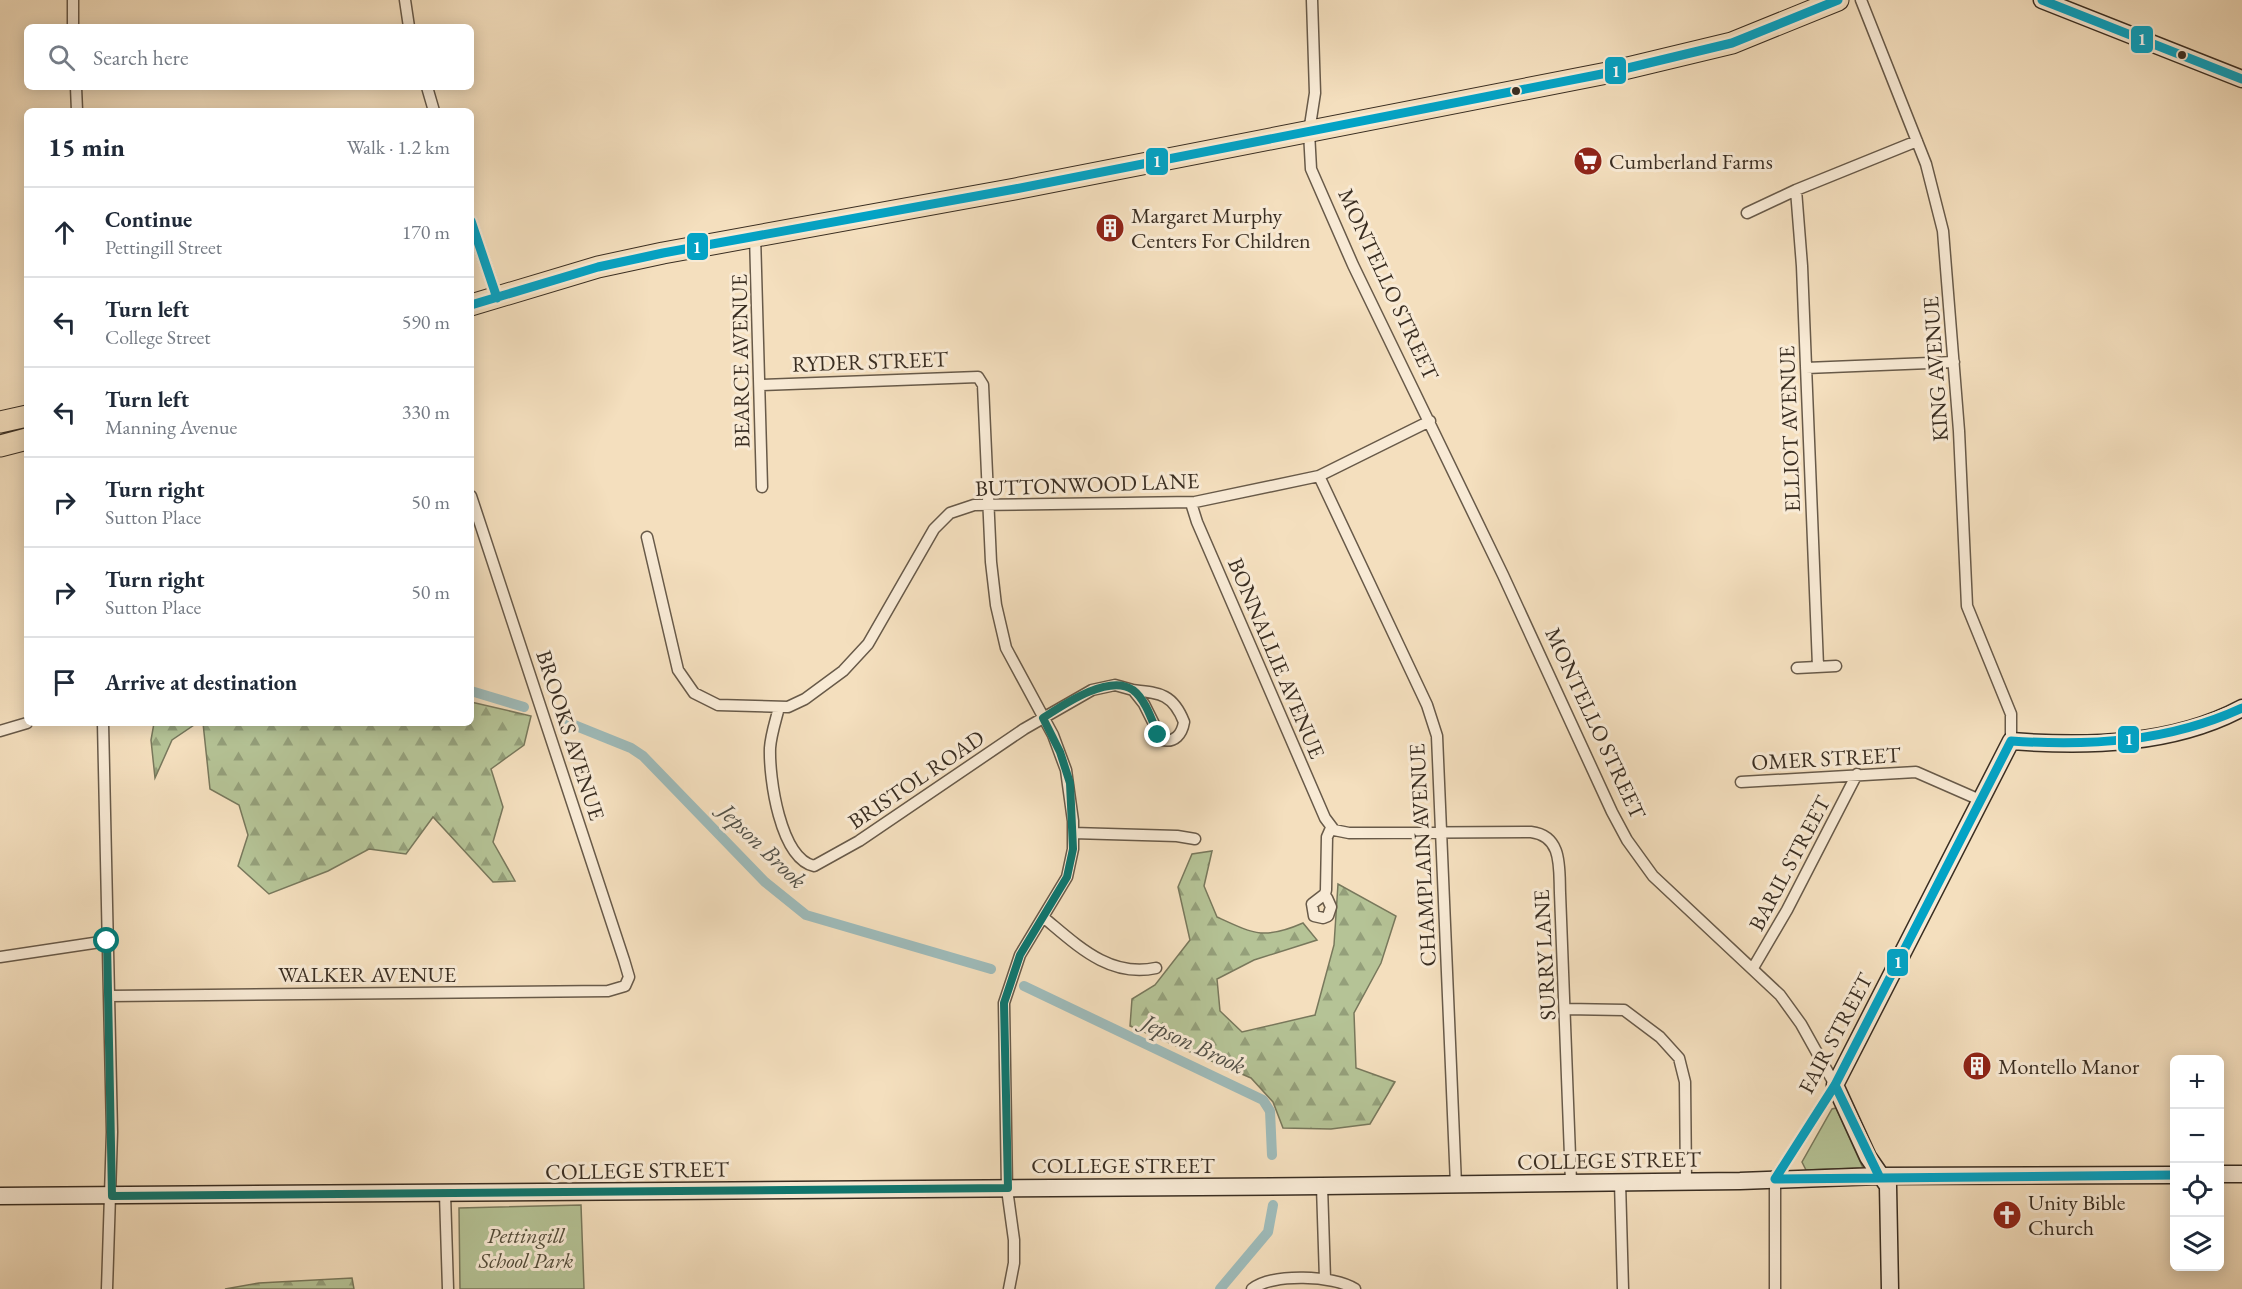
<!DOCTYPE html>
<meta charset="utf-8">
<style>
body{margin:0;font-family:"EB Garamond",serif;background:#f2f2f3;color:#1f2937}
.controls{position:absolute;right:18px;bottom:18px;display:grid;overflow:hidden;border-radius:9px;box-shadow:0 3px 15px #0003}
.controls button{width:54px;height:54px;display:grid;place-items:center;padding:0;border:0;border-bottom:2px solid #e0e1e3;background:#fff;color:#1f2937;font:30px sans-serif}
.stop{position:absolute;width:18px;height:18px;margin:-14px;border:4px solid #0f766e;border-radius:50%;background:#fff}
.stop.end{background:#0f766e;border-color:#fff;box-shadow:0 2px 6px #0008}
.list{margin:0;padding:0;list-style:none}
h2{display:flex;justify-content:space-between;align-items:center;height:78px;margin:0;padding:0 24px;font-size:26px}
h2 small{font-size:20px;font-weight:400;color:#747a83}
.list li{display:grid;grid-template-columns:39px 1fr auto;gap:18px;align-items:center;box-sizing:border-box;height:90px;padding:0 24px;border-top:2px solid #e0e1e3}
.list b{display:block;font-size:22px;white-space:nowrap}
.list p{margin:0;font-size:20px;white-space:nowrap;color:#747a83}
.list em{font-size:20px;font-style:normal;color:#747a83}
.icon{flex:none;width:33px;height:33px;fill:none;stroke:currentColor;stroke-width:2;stroke-linecap:round;stroke-linejoin:round}
.map{position:relative;flex:none;width:2242px;height:1289px;overflow:hidden}
.search{position:absolute;background:#fff;box-shadow:0 3px 15px #0003;left:24px;top:24px;width:450px;height:66px;display:flex;align-items:center;gap:15px;box-sizing:border-box;padding:0 21px;border-radius:9px;color:#747a83;font-size:22px}
.panel{position:absolute;background:#fff;box-shadow:0 3px 15px #0003;left:24px;top:108px;width:450px;height:618px;border-radius:9px}
.map>svg:first-child{display:block}
.green{fill:#b5c396;stroke:#78785c;stroke-width:1.5}
.forest{fill:url(#forest-firs);stroke:#78785c;stroke-width:1.5}
.lines{fill:none;stroke-linecap:round;stroke-linejoin:round}
.canal{stroke:#9ebbba;stroke-width:10}
.street-casing{stroke:#685a49;stroke-width:13}
.secondary-casing{stroke:#3a2e22;stroke-width:19}
.highway-casing{stroke:#3a2e22;stroke-width:23}
.street{stroke:#f8ead5;stroke-width:10}
.secondary{stroke:#f8ead5;stroke-width:16}
.highway{stroke:#f4dfbe;stroke-width:21}
.bus-1-casing{stroke:#f8ead5;stroke-width:14}
.bus-1{stroke:#03a3c5;stroke-width:9}
.route{stroke:#0f766e;stroke-width:8}
.bus-dot{fill:#3a2e22;stroke:#f8ead5;stroke-width:2}
.labels{text-anchor:middle;stroke-width:6;stroke-linejoin:round;paint-order:stroke}
.poi-label{font-size:22px;fill:#3a2e22;stroke:#f8ead5;text-anchor:start}
.street-label{font-size:22px;fill:#3a2e22;stroke:#f8ead5}
.park-label{font-size:22px;font-style:italic;fill:#534c39;stroke:#f8ead5}
.water-label{font-size:24px;font-style:italic;fill:#535148;stroke:#f8ead5}
.line-badge{stroke:#f8ead5;stroke-width:2}
.badge-label{font-size:16px;text-anchor:middle;font-weight:bold;fill:#fff}
</style>
<div class="map">
<svg width="2242" height="1289" viewBox="0 0 2242 1289">
<defs>
<pattern id="forest-firs" width="22" height="20" patternUnits="userSpaceOnUse" patternTransform="scale(1.5)"><rect width="22" height="20" fill="#b5c396"/><path d="M5 1l3.5 6h-7zM16 11l3.5 6h-7z" fill="#949f7a"/></pattern>
</defs>
<rect width="100%" height="100%" fill="#f4dfbe"/>
<filter id="stains"><feTurbulence type="fractalNoise" baseFrequency=".00333" numOctaves="4"/><feColorMatrix values="0 0 0 0 .2 0 0 0 0 .09 0 0 0 0 .02 0 0 0 .5 -.17"/></filter>
<radialGradient id="worn" r=".72"><stop offset=".6" stop-color="#630" stop-opacity="0"/><stop offset="1" stop-color="#630" stop-opacity=".3"/></radialGradient>
<path class="green" d="M 1836,1108 L 1863,1168 L 1806,1170 L 1802,1162 L 1832,1109 Z
M 581,1205 L 584,1289 L 460,1289 L 459,1208 Z"/>
<path class="forest" d="M 471,702 L 531,716 L 524,745 L 491,769 L 503,807 L 493,842 L 515,881 L 493,882 L 433,817 L 406,854 L 369,849 L 328,871 L 269,894 L 238,866 L 248,835 L 239,805 L 210,789 L 203,723 L 471,723 Z
M 154,723 L 197,723 L 172,740 L 155,778 L 151,740 Z
M 1212,851 L 1204,886 L 1217,917 C 1254,934 1264,940 1303,923 L 1317,940 L 1254,960 L 1217,979 L 1220,1011 L 1242,1032 L 1315,1015 L 1334,945 L 1338,884 L 1396,916 L 1381,963 L 1354,1013 L 1356,1068 L 1395,1082 L 1370,1124 L 1331,1129 L 1283,1128 L 1273,1102 L 1251,1078 L 1130,1026 L 1132,999 L 1155,985 L 1190,940 L 1178,887 L 1192,854 Z
M 352,1278 L 354,1289 L 225,1289 L 259,1283 Z"/>
<g class="lines">
<path class="canal" d="M 471,691 L 524,707
M 564,721 L 631,748 L 643,756 L 765,882 L 806,915 L 991,969
M 1024,986 L 1263,1100 L 1270,1111 L 1272,1155
M 1220,1289 L 1268,1232 L 1273,1205"/>
<g class="street-casing">
<path id="street" d="M 405,0 L 409,27
M 1312,0 L 1315,93 L 1309,132 L 1311,169 L 1353,265 L 1503,575 L 1612,812 L 1627,840 L 1653,876 L 1780,995 L 1801,1024 L 1835,1085 L 1775,1179 L 1775,1289
M 1861,0 L 1926,164 L 1943,231 L 1959,431 L 1967,606 L 2011,714 L 2011,741
M 73,27 L 73,0
M 76,87 L 77,111
M 427,87 L 434,111
M 1796,190 L 1802,266 L 1818,666
M 1747,213 L 1796,190 L 1917,141
M 471,221 L 497,298
M 755,235 L 762,487
M 1806,368 L 1954,362
M 761,385 L 978,377 L 983,385 L 991,562 L 996,605 L 1006,648 L 1053,735 L 1066,770 L 1073,821 L 1073,849 L 1067,877 L 1020,955 L 1004,1003 L 1007,1189 L 1014,1240 L 1014,1263 L 1009,1289
M 1319,476 L 1427,705 L 1437,736 L 1456,1185
M 1191,503 L 1197,522 L 1325,818 L 1334,830 L 1349,833 L 1531,832 C 1563,836 1559,868 1560,893 L 1571,1182
M 647,537 L 678,670 L 694,693 L 718,705 L 788,707 L 805,699 L 843,671 L 868,644 L 934,529 L 950,513 L 974,505 L 1195,502 L 1319,476 L 1430,421
M 1797,668 L 1836,666
M 779,707 C 776,720 771,734 770,748 C 769,778 780,858 814,866 L 859,841 L 1024,729 L 1092,690 L 1115,685 L 1133,690 L 1144,704 L 1162,740 C 1175,743 1182,734 1184,722 C 1173,694 1160,693 1133,690
M 103,723 L 112,1132 L 107,1289
M 0,731 L 27,723
M 1741,782 L 1916,772 L 1980,800
M 1073,833 L 1177,836 L 1195,839
M 1327,898 L 1331,907 L 1328,916 L 1323,918 L 1314,916 L 1312,904 L 1325,894 L 1326,890 L 1327,837 L 1331,828
M 1043,917 C 1077,945 1109,978 1156,968
M 0,957 L 107,941
M 1753,968 L 1787,910 L 1857,774
M 109,996 L 608,991 L 625,986 L 629,977 L 624,960 L 471,496
M 1566,1009 L 1624,1010 L 1660,1037 L 1679,1058 L 1685,1082 L 1686,1182
M 1620,1182 L 1623,1289
M 1322,1186 L 1325,1279
M 445,1194 L 448,1289
M 1252,1289 C 1272,1273 1334,1275 1355,1289"/>
</g>
<g class="secondary-casing">
<path id="secondary" d="M 2042,0 L 2242,79
M 2220,1174 L 2242,1174
M 0,1196 L 1322,1186 L 1740,1181 L 1879,1176 L 2174,1175
M 1890,1289 L 1888,1186 L 1868,1157 L 1835,1085 L 2011,741 C 2087,747 2173,745 2242,708"/>
</g>
<g class="highway-casing">
<path id="highway" d="M 471,305 L 598,267 L 663,253 L 1015,189 L 1607,73 L 1732,43 L 1838,0
M 0,422 L 27,416
M 0,446 L 27,439"/>
</g>
<use href="#street" class="street"/>
<use href="#secondary" class="secondary"/>
<use href="#highway" class="highway"/>
<g class="bus-1-casing">
<path id="bus-1" d="M 2042,0 L 2242,79
M 471,221 L 497,298
M 471,305 L 598,267 L 663,253 L 1015,189 L 1607,73 L 1732,43 L 1838,0
M 2011,741 C 2092,746 2168,742 2242,708
M 1835,1085 L 1879,1176
M 1775,1179 L 1835,1085 L 2011,741
M 1775,1179 L 2174,1175"/>
</g>
<use href="#bus-1" class="bus-1"/>
</g>
<g class="lines">
<path class="route" d="M 107,941 L 112,1196 L 1008,1188 L 1004,1003 L 1020,955 L 1067,877 L 1073,849 L 1070,783 L 1060,752 L 1043,718 C 1063,705 1109,673 1133,690 C 1146,700 1152,721 1158,735"/>
</g>
<defs>
<g id="supermarket-disc" transform="scale(1.5)"><circle r="9.5" fill="#8f2418" stroke="#f8ead5"/><path d="M-6-5.5h2.5l.6 2H6L4.5 2H-2.5L-4.4-4H-6ZM-1.5 3.2a1.3 1.3 0 1 0 .1 0ZM3 3.2a1.3 1.3 0 1 0 .1 0Z" fill="#fff"/></g>
<g id="building-disc" transform="scale(1.5)"><circle r="9.5" fill="#8f2418" stroke="#f8ead5"/><path d="M-4-6H4V6H1V3H-1V6H-4ZM-2.5-4.3h1.7v1.8h-1.7ZM.8-4.3h1.7v1.8H.8ZM-2.5-1h1.7V.8h-1.7ZM.8-1h1.7V.8H.8Z" fill="#fff"/></g>
<g id="church-disc" transform="scale(1.5)"><circle r="9.5" fill="#8f2418" stroke="#f8ead5"/><path d="M-1.2-6h2.4v3.5h3.3v2.4h-3.3V6h-2.4V-.1h-3.3v-2.4h3.3Z" fill="#fff"/></g>
</defs>
<g fill-rule="evenodd">
<use href="#supermarket-disc" x="1588" y="161"/>
<use href="#building-disc" x="1110" y="228"/>
<use href="#building-disc" x="1977" y="1066"/>
<use href="#church-disc" x="2007" y="1215"/>
</g>
<g class="bus-dot">
<circle cx="2182" cy="55" r="5"/>
<circle cx="1516" cy="91" r="5"/>
</g>
<g class="labels">
<g class="poi-label">
<text x="1609" y="169">Cumberland Farms</text>
<text x="1131" y="223">Margaret Murphy<tspan x="1131" dy="25">Centers For Children</tspan></text>
<text x="1998" y="1074">Montello Manor</text>
<text x="2028" y="1210">Unity Bible<tspan x="2028" dy="25">Church</tspan></text>
</g>
<g class="street-label">
<text transform="translate(1389 284) rotate(65)" y="8">MONTELLO STREET</text>
<text transform="translate(740 361) rotate(-91)" y="8">BEARCE AVENUE</text>
<text transform="translate(870 361) rotate(-2)" y="8">RYDER STREET</text>
<text transform="translate(1935 369) rotate(-94)" y="8">KING AVENUE</text>
<text transform="translate(1789 429) rotate(-92)" y="8">ELLIOT AVENUE</text>
<text transform="translate(1087 484) rotate(-2)" y="8">BUTTONWOOD LANE</text>
<text transform="translate(1277 658) rotate(67)" y="8">BONNALLIE AVENUE</text>
<text transform="translate(1596 723) rotate(65)" y="8">MONTELLO STREET</text>
<text transform="translate(571 735) rotate(72)" y="8">BROOKS AVENUE</text>
<text transform="translate(1826 758) rotate(-3)" y="8">OMER STREET</text>
<text transform="translate(916 779) rotate(-34)" y="8">BRISTOL ROAD</text>
<text transform="translate(1422 855) rotate(-93)" y="8">CHAMPLAIN AVENUE</text>
<text transform="translate(1789 863) rotate(-62)" y="8">BARIL STREET</text>
<text transform="translate(1544 955) rotate(-93)" y="8">SURRY LANE</text>
<text x="367" y="982">WALKER AVENUE</text>
<text transform="translate(1835 1033) rotate(-62)" y="8">FAIR STREET</text>
<text transform="translate(1609 1160) rotate(-1)" y="8">COLLEGE STREET</text>
<text x="1123" y="1173">COLLEGE STREET</text>
<text transform="translate(637 1170) rotate(-1)" y="8">COLLEGE STREET</text>
</g>
<g class="park-label">
<text x="526" y="1243">Pettingill<tspan x="526" dy="25">School Park</tspan></text>
</g>
<g class="water-label">
<text transform="translate(763 846) rotate(44)" y="8">Jepson Brook</text>
<text transform="translate(1194 1044) rotate(25)" y="8">Jepson Brook</text>
</g>
</g>
<g class="line-badge">
<rect x="2130" y="25" width="24" height="29" rx="6" fill="#03a3c5"/>
<rect x="1604" y="56" width="23" height="29" rx="6" fill="#03a3c5"/>
<rect x="1145" y="147" width="24" height="29" rx="6" fill="#03a3c5"/>
<rect x="686" y="232" width="23" height="29" rx="6" fill="#03a3c5"/>
<rect x="2117" y="725" width="23" height="29" rx="6" fill="#03a3c5"/>
<rect x="1886" y="948" width="23" height="29" rx="6" fill="#03a3c5"/>
</g>
<g class="badge-label">
<text x="2142" y="45">1</text>
<text x="1616" y="77">1</text>
<text x="1157" y="167">1</text>
<text x="697" y="253">1</text>
<text x="2129" y="745">1</text>
<text x="1898" y="968">1</text>
</g>
<rect width="100%" height="100%" filter="url(#stains)"/>
<rect width="100%" height="100%" fill="url(#worn)"/>
</svg>
<div class="controls">
<button>+</button>
<button>−</button>
<button><svg class="icon" aria-label="locate" viewBox="0 0 24 24"><circle cx="12" cy="12" r="6"/><path d="M12 2v4M12 18v4M2 12h4M18 12h4"/></svg></button>
<button><svg class="icon" aria-label="layers" viewBox="0 0 24 24"><path d="M12 4l9 5-9 5-9-5zM3 14l9 5 9-5"/></svg></button>
</div>
<div class="stop" style="left:107px;top:941px"></div>
<div class="stop end" style="left:1158px;top:735px"></div>
<div class="search"><svg class="icon" aria-label="search" viewBox="0 0 24 24"><circle cx="10" cy="10" r="6"/><path d="M15 15l6 6"/></svg>Search here</div>
<section class="panel">
<h2>15 min<small>Walk · 1.2 km</small></h2>
<ul class="list">
<li><svg class="icon" aria-label="ahead" viewBox="0 0 24 24"><path d="M12 20V5M6 11l6-6 6 6"/></svg><div><b>Continue</b><p>Pettingill Street</p></div><em>170 m</em></li>
<li><svg class="icon" aria-label="left" viewBox="0 0 24 24"><path d="M17 20v-9H6M10 6l-5 5 5 5"/></svg><div><b>Turn left</b><p>College Street</p></div><em>590 m</em></li>
<li><svg class="icon" aria-label="left" viewBox="0 0 24 24"><path d="M17 20v-9H6M10 6l-5 5 5 5"/></svg><div><b>Turn left</b><p>Manning Avenue</p></div><em>330 m</em></li>
<li><svg class="icon" aria-label="right" viewBox="0 0 24 24"><path d="M7 20v-9h11M14 6l5 5-5 5"/></svg><div><b>Turn right</b><p>Sutton Place</p></div><em>50 m</em></li>
<li><svg class="icon" aria-label="right" viewBox="0 0 24 24"><path d="M7 20v-9h11M14 6l5 5-5 5"/></svg><div><b>Turn right</b><p>Sutton Place</p></div><em>50 m</em></li>
<li><svg class="icon" aria-label="arrive" viewBox="0 0 24 24"><path d="M6 21V4h12l-3 4 3 4H6"/></svg><div><b>Arrive at destination</b></div></li>
</ul>
</section>
</div>
